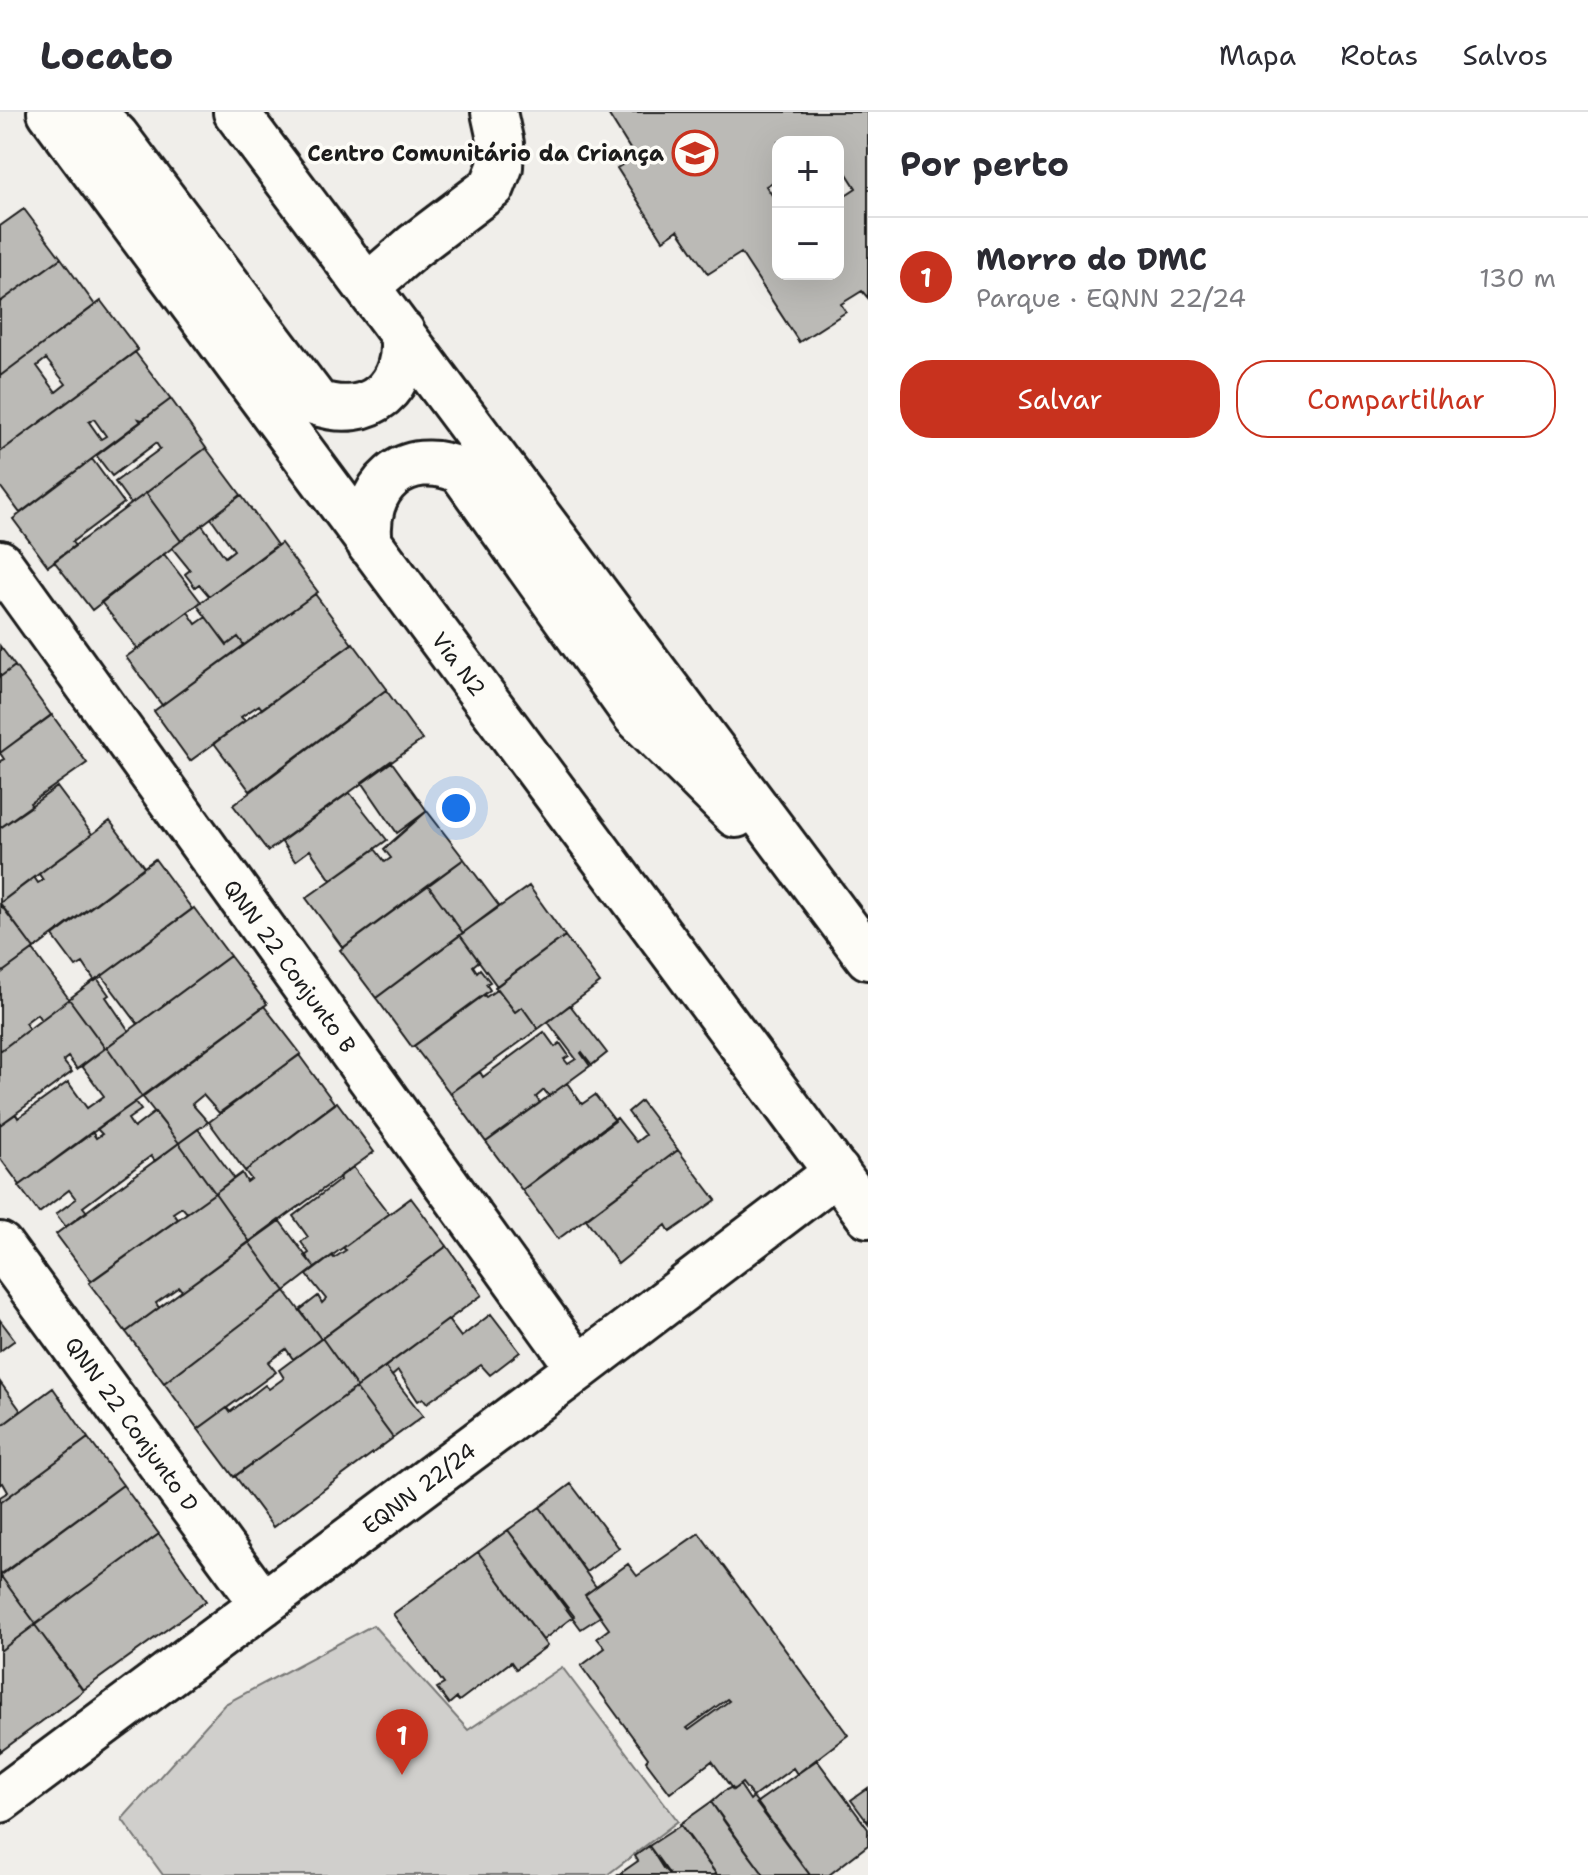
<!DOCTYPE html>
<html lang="pt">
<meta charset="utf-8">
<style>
body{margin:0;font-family:"Shantell Sans",sans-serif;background:#f2f2f3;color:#2b2b33}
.controls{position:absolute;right:24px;top:24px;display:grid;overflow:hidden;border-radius:16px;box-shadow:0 8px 32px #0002}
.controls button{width:72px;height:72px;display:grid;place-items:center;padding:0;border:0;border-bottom:2px solid #e1e1e2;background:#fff;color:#2b2b33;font:40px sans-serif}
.you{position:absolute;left:456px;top:696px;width:28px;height:28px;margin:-20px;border:6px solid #fff;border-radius:50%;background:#1a73e8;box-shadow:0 0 0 12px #1a73e833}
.badge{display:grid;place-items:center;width:52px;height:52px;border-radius:50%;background:#c8321e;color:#fff;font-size:26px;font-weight:700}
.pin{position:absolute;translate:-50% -66px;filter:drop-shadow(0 2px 4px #0008)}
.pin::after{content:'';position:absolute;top:42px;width:28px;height:24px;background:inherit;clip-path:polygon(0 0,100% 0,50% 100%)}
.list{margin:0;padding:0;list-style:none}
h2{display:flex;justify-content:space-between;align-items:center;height:104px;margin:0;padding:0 32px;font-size:34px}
h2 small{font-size:26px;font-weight:400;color:#7c7c81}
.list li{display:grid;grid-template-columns:52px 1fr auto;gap:24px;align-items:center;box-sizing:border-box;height:120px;padding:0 32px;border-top:2px solid #e1e1e2}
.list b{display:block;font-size:30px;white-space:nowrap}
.list p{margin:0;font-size:26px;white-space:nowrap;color:#7c7c81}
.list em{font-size:26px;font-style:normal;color:#7c7c81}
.actions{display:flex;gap:16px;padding:24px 32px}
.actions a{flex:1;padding:18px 0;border:2px solid #c8321e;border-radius:32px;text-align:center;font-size:28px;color:#c8321e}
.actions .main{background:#c8321e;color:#fff}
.map{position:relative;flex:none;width:868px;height:1763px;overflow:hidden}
header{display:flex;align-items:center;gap:48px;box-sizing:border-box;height:112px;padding:0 40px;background:#fff;border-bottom:2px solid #e1e1e2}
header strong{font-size:38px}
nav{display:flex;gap:44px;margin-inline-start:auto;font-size:28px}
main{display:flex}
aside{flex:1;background:#fff}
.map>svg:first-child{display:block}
.green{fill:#d0cfcc;stroke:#767674;stroke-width:2}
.building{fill:#bbbab6;stroke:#1c1c1c;stroke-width:2;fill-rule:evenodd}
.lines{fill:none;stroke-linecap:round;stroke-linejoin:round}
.minor-casing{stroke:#1c1c1c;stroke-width:50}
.major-casing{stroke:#1c1c1c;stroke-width:50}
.minor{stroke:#fdfcf7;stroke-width:44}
.major{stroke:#fdfcf7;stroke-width:44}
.labels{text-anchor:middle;stroke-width:7;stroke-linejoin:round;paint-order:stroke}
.poi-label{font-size:22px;font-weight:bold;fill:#1c1c1c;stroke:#fdfcf7;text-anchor:end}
.street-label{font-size:22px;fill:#1c1c1c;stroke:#fdfcf7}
</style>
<header>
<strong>Locato</strong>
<nav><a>Mapa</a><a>Rotas</a><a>Salvos</a></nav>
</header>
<main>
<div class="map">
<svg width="868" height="1763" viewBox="0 0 868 1763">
<rect width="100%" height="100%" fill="#f0eeea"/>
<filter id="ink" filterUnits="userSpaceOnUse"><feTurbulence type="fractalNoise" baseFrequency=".0125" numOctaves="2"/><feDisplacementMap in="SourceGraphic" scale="16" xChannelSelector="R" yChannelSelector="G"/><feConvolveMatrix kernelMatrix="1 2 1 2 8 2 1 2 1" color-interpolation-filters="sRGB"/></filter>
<g filter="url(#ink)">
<path class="green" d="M 373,1513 L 468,1618 L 562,1555 L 678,1709 L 607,1763 L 163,1763 L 122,1707 L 225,1592 Z"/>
<path class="building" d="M 607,0 L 868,0 L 868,186 L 862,179 L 841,192 L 846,200 L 799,230 L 741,141 L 708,162 L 678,118 L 663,128 L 617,56 L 635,45 ZM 778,30 L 838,30 L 838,48 L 856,76 L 838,88 L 838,162 L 778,162 L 778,92 L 766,74 L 778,67 Z
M 24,97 L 61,146 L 0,190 L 0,114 Z
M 61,146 L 95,193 L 0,264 L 0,190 Z
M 101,189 L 138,238 L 0,340 L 0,264 ZM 46,247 L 66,272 L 56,280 L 37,254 Z
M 135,240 L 171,287 L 142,308 L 139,307 L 141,310 L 20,401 L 0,374 L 0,340 ZM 94,307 L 106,324 L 101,327 L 89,310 Z
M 171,287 L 206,336 L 131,392 L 115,370 L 160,337 L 156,331 L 112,364 L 96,343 Z
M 206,336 L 241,383 L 181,429 L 146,381 Z
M 92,347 L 124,391 L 72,430 L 75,434 L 48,454 L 13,407 Z
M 146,381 L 181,429 L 92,498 L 54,449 Z
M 241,383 L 277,433 L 209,484 L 199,472 L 195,475 L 185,462 L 190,458 L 172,436 L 202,413 L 225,445 L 234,438 L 211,406 Z
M 281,431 L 318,480 L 244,533 L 238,525 L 227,533 L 197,493 Z
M 164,442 L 201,490 L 138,537 L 101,490 Z
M 315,482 L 352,532 L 262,597 L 259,593 L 241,605 L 245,609 L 190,649 L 154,599 Z
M 188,500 L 196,512 L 206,505 L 227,533 L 238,525 L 244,533 L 162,593 L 126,545 Z
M 353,531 L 387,577 L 250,679 L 214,631 Z
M 0,534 L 15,554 L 0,565 Z
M 15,554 L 51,603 L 0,641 L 0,565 Z
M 386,578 L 422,628 L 268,739 L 233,693 Z
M 52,603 L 87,651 L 30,691 L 32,694 L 0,716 L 0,649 L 4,647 L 0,641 Z
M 391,649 L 427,699 L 397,721 L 362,670 Z
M 57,675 L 92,722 L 0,791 L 0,716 Z
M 349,680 L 387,728 L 331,768 L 310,738 L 295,749 L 281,729 Z
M 427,699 L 464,747 L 343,836 L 306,786 L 375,737 L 385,750 L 391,746 L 384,737 Z
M 110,709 L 144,755 L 34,837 L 0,791 L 34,765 L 38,771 L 43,768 L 39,762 Z
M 155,747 L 192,797 L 95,869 L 83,851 L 76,855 L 53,824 Z
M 464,747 L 499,794 L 463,821 L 428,773 Z
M 428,773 L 463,821 L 376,886 L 340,838 Z
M 529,774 L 565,824 L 497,874 L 460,823 Z
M 0,792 L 34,837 L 0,862 Z
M 194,796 L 230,844 L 138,912 L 102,864 Z
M 460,823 L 479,849 L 473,854 L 477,860 L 480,857 L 490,870 L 486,872 L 490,878 L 412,935 L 376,886 Z
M 565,824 L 600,871 L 538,917 L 522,895 L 515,900 L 495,875 Z
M 33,838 L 69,887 L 41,908 L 37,902 L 25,911 L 29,917 L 0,939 L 0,862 Z
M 230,844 L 267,892 L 142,985 L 107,935 Z
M 97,866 L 109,883 L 106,885 L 129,919 L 105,936 L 69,887 Z
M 498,877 L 515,900 L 522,895 L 538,917 L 450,981 L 414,934 L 484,883 L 486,885 Z
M 69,887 L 105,936 L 77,957 L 68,945 L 63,949 L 72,960 L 0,1013 L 0,939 Z
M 570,893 L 607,941 L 592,953 L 582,940 L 581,941 L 590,954 L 549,984 L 544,978 L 536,985 L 540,991 L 486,1030 L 450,981 L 480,960 L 483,965 L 544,920 L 555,935 L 560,931 L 569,944 L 564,947 L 568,952 L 576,947 L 548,910 Z
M 264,894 L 301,942 L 219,1001 L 203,983 L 192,992 L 208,1010 L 179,1031 L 142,984 Z
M 107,935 L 142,985 L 20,1073 L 0,1046 L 0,1013 L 16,1002 L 18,1006 L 68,970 L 87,996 L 104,984 L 82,954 Z
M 299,943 L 335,992 L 245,1059 L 209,1010 Z
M 567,971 L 582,992 L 595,983 L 615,1009 L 522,1078 L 486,1030 Z
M 641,989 L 678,1038 L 558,1127 L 522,1078 L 617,1006 L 636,1030 L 645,1023 L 628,1000 Z
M 135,990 L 141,998 L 128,1007 L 134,1016 L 155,1000 L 179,1031 L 155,1049 L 151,1044 L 83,1095 L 87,1100 L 66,1115 L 56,1102 L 76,1087 L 69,1078 L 39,1101 L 19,1074 L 92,1020 L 96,1026 L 102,1022 L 97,1017 Z
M 337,990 L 374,1040 L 250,1130 L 215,1081 L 242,1061 L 247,1070 L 251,1067 L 245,1059 Z
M 198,1017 L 234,1066 L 215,1081 L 179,1031 Z
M 179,1031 L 215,1081 L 187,1101 L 182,1095 L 173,1101 L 178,1107 L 91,1169 L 56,1122 Z
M 678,1038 L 716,1088 L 670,1120 L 666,1113 L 618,1152 L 586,1107 Z
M 353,1055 L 389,1102 L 315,1156 L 305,1144 L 309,1141 L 301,1130 L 308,1125 L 293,1104 L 340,1068 L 339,1065 Z
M 215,1081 L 250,1130 L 182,1179 L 179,1175 L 156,1191 L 159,1196 L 126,1220 L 89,1171 Z
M 411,1086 L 447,1134 L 321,1227 L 300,1198 L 318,1184 L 322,1191 L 326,1187 L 307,1163 L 332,1144 L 334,1146 L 346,1138 L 343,1136 Z
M 279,1108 L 315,1156 L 285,1179 L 249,1130 Z
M 249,1130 L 285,1179 L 164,1271 L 126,1220 Z
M 447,1134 L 482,1183 L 357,1275 L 322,1226 Z
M 285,1179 L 321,1227 L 293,1247 L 286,1237 L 268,1250 L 276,1260 L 198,1317 L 164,1271 Z
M 491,1202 L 520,1240 L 490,1263 L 481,1253 L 427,1291 L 423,1286 L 418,1289 L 398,1259 L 392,1264 L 385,1255 L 448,1208 L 461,1225 Z
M 0,1208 L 15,1228 L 0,1239 Z
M 322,1226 L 357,1275 L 234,1365 L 198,1317 L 227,1296 L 230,1300 L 265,1273 L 269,1277 L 284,1266 L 279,1258 Z
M 385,1255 L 423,1304 L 393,1326 L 356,1276 Z
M 0,1270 L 21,1299 L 0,1315 Z
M 53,1276 L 88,1326 L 0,1391 L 0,1385 L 8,1380 L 3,1371 L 0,1373 L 0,1315 Z
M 356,1276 L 393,1326 L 273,1415 L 235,1364 Z
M 88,1326 L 123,1373 L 0,1464 L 0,1391 Z
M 571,1372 L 619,1436 L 586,1460 L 540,1395 Z
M 123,1373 L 159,1422 L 36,1512 L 0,1463 Z
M 540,1395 L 596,1475 L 585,1483 L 601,1504 L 581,1517 L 508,1418 Z
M 508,1418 L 574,1504 L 543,1528 L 478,1440 Z
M 699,1421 L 848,1623 L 797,1662 L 793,1656 L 753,1685 L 742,1671 L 733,1678 L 712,1649 L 670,1681 L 646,1649 L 648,1646 L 581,1554 L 605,1536 L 597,1526 L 609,1517 L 585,1483 L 628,1452 L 637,1464 ZM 727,1587 L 729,1589 L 689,1618 L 687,1616 Z
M 159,1422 L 206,1489 L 83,1578 L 35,1513 Z
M 478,1440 L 547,1534 L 516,1557 L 511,1550 L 459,1589 L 456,1586 L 449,1592 L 437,1576 L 444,1572 L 393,1502 Z
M 0,1463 L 36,1512 L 0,1539 Z
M 35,1513 L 83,1579 L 0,1640 L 0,1539 Z
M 817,1648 L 868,1717 L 868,1733 L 829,1763 L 810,1763 L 756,1691 Z
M 740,1673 L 750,1688 L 753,1685 L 757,1690 L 810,1763 L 764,1763 L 711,1690 L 724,1679 L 732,1675 L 733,1678 Z
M 868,1676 L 868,1711 L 851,1688 Z
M 711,1690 L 726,1712 L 764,1763 L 717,1763 L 695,1734 L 680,1712 Z
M 681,1713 L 705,1746 L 717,1763 L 670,1763 L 663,1756 L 649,1734 Z
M 649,1734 L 670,1763 L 618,1763 L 638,1749 L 635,1744 Z"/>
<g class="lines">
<g class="minor-casing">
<path id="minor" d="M 368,174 L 414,134 L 492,75 L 500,55 L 501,32 L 494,0
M 0,451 L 579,1256
M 0,1133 L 263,1492
M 0,1688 L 579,1256 L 837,1060"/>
</g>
<g class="major-casing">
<path id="major" d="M 50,0 L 868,1103
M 92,0 L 116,24 L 317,291 C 370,309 410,275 402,220
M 236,0 L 868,845
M 370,433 C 361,374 405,334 461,359 L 635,603 L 736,703"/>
</g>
<use href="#minor" class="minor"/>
<use href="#major" class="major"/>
</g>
</g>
<defs>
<g id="school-ring" transform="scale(2.3)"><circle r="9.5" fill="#fdfcf7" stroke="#c8321e" stroke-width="1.5"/><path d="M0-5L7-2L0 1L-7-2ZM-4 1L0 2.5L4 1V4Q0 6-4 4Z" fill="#c8321e"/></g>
</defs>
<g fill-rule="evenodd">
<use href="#school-ring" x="695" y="41"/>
</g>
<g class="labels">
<g class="poi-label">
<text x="664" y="49">Centro Comunitário da Criança</text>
</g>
<g class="street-label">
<text transform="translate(459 552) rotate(53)" y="8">Via N2</text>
<text transform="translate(290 854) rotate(54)" y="8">QNN 22 Conjunto B</text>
<text transform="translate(132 1312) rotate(54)" y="8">QNN 22 Conjunto D</text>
<text transform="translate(419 1376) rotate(-37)" y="8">EQNN 22/24</text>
</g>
</g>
</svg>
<div class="controls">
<button>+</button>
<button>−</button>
</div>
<div class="you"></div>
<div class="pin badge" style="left:402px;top:1663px">1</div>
</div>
<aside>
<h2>Por perto<small></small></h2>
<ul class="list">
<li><span class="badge">1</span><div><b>Morro do DMC</b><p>Parque · EQNN 22/24</p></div><em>130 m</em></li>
</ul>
<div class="actions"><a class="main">Salvar</a><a>Compartilhar</a></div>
</aside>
</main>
